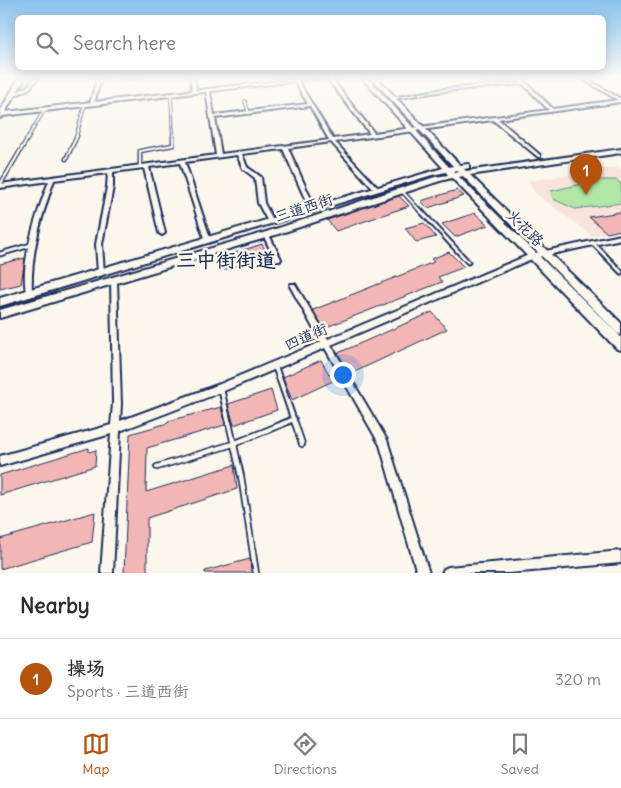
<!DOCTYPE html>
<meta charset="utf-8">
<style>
body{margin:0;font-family:Delius,"LXGW WenKai TC",sans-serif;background:#f7f7f7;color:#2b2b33}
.you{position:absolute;left:342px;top:374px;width:18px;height:18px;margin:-12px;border:4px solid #fff;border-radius:50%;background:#1a73e8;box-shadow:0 0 0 8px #1a73e833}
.badge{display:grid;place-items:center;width:32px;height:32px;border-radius:50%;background:#b45309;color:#fff;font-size:16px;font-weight:700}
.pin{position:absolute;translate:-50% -41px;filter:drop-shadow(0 1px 2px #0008)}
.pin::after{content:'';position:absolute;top:26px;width:18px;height:15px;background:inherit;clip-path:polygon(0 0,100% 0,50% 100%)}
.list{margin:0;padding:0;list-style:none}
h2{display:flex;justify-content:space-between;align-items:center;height:65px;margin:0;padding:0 20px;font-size:21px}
h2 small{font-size:16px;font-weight:400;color:#7c7c81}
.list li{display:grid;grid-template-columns:32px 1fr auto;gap:15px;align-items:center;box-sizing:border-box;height:80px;padding:0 20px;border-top:1px solid #e1e1e2}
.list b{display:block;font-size:19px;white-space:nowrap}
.list p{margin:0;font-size:16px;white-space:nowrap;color:#7c7c81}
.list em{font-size:16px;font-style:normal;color:#7c7c81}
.icon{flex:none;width:28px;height:28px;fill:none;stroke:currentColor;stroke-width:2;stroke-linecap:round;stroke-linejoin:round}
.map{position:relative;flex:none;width:621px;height:573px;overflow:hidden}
.search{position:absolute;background:#fff;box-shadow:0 2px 12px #0003;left:15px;right:15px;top:15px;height:55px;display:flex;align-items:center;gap:12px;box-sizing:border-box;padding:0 18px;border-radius:8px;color:#7c7c81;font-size:19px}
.sheet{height:145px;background:#fff}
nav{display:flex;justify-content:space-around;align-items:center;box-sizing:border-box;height:70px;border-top:1px solid #e1e1e2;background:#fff;font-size:14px;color:#7c7c81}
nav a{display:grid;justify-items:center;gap:2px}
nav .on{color:#b45309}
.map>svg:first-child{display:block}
.built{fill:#f8e4dc}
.green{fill:#b1e6a8;stroke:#668a83}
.building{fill:#f2b6b5;stroke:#1b2f5e}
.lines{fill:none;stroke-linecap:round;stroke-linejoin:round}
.lane-far4-casing{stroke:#1b2f5e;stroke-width:4}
.lane-far3-casing{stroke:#1b2f5e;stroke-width:5}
.lane-far2-casing{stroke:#1b2f5e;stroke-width:7}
.lane-far1-casing{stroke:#1b2f5e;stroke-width:8}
.lane-casing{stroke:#1b2f5e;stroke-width:8}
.street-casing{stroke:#1b2f5e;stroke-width:4}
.secondary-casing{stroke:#1b2f5e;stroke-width:4}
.lane-far4{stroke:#fbf7ec;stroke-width:2}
.lane-far3{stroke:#fbf7ec;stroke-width:2.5}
.lane-far2{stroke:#fbf7ec;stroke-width:3}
.lane-far1{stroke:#fbf7ec;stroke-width:4}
.lane{stroke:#fbf7ec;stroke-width:4.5}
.street{fill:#fbf7ec;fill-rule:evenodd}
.secondary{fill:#fbf7ec;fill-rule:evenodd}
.labels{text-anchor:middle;stroke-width:5;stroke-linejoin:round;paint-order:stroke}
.street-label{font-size:15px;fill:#1b2f5e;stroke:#fbf7ec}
.district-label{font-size:20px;font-weight:bold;fill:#1b2f5e;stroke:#fbf7ec}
</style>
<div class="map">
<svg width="621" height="573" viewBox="0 0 621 573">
<rect width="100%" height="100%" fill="#fbf7ec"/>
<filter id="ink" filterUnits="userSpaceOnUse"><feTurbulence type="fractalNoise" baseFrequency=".02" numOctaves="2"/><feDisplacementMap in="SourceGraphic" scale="10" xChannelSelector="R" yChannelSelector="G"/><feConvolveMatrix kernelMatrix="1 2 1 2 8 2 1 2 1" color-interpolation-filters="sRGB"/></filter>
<g filter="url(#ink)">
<path class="built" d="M 618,167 L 621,170 L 621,230 L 592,236 L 534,192 L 528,181 Z"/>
<path class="green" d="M 599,180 L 616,180 L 621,183 L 621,203 L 575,209 L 553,199 L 551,191 Z"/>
<path class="building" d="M 457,190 L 464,196 L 428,208 L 421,201 Z
M 399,196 L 409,206 L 336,231 L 327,220 Z
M 621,212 L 621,230 L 607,233 L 589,217 Z
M 475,213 L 488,225 L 455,237 L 442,224 Z
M 424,223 L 436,237 L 416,242 L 405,228 Z
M 262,244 L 268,255 L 224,270 L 219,258 Z
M 449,252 L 464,267 L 438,277 L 442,282 L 324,328 L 313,310 L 434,262 L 431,259 Z
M 25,258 L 21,284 L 0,289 L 0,264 Z
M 432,312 L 447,329 L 350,374 L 338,353 Z
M 321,360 L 333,381 L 292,400 L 283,377 Z
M 271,390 L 277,410 L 234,425 L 228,404 Z
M 221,407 L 225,425 L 147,448 L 146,492 L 234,465 L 237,489 L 147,518 L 147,573 L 124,573 L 130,434 L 168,423 L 168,421 Z
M 89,448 L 89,452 L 96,450 L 95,466 L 0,495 L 0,475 Z
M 95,512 L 92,542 L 0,569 L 0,539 Z
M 250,559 L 251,573 L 205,573 L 205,571 Z"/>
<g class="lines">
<g class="lane-far4-casing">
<path id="lane-far4" d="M 122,80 L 139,78
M 171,95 L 173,137
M 245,101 L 249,113
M 28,137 L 45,109
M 76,137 L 85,104"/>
</g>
<g class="lane-far3-casing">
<path id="lane-far3" d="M 66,159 L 77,136
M 140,167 L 140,151 L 173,145 L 173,136
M 0,185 L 29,136
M 402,191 L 421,212"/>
</g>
<g class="lane-far2-casing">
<path id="lane-far2" d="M 420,210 L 468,262
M 593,243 L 621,272
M 0,254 L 31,245"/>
</g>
<g class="lane-far1-casing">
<path id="lane-far1" d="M 275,366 L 295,424
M 221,388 L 229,424
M 282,424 L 294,419"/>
</g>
<g class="lane-casing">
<path id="lane" d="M 229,423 L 241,476 L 256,573
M 295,423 L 302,444
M 157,467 L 233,444 L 285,423"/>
</g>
<g class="street-casing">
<path id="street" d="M 34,78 L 38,78 L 30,88 L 13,97 L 11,97 L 11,95 L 28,86 Z
M 97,78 L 101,78 L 94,104 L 92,105 L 90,104 Z
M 191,78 L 195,78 L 196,92 L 194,93 L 192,92 Z
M 327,78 L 331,78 L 374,133 L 549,110 L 523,84 L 444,91 L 393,99 L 391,98 L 444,89 L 521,82 L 517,78 L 521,78 L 553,109 L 618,100 L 581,78 L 585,78 L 621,99 L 621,102 L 498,119 L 540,155 L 540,157 L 538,157 L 493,120 L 335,142 L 379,189 L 379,191 L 375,191 L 331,142 L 288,148 L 316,210 L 313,212 L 310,210 L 283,149 L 242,154 L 247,167 L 261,177 L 264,203 L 274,222 L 271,224 L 268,222 L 258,203 L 255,178 L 243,169 L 237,155 L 185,162 L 211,241 L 208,243 L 205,241 L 180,163 L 149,167 L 165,233 L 162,235 L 159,233 L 144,168 L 113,172 L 113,187 L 102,244 L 104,273 L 101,276 L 98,273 L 96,244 L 107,187 L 108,173 L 54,180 C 41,218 30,254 32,294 L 31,296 L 27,296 C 18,266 38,210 49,181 L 0,188 L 0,184 L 216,155 L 206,91 L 208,90 L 210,91 L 214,115 L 308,104 L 294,80 L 297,79 L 333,139 L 370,134 ZM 310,106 L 329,140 L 221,154 L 215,118 Z
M 266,233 L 269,235 L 281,259 L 280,261 L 276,261 L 263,235 Z
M 621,235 L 621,239 L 534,258 L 331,345 L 387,440 L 429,573 L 417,573 L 380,445 L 325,348 L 224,391 L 120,431 L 113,573 L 101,573 L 111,434 L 0,466 L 0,456 L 111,425 L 113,404 L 111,281 L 112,279 L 116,279 L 117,281 L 121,404 L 120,421 L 220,384 L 321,342 L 291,288 L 290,286 L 291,284 L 295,284 L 328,339 L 531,254 Z
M 621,551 L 621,563 L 509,573 L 442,573 L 444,569 L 448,567 Z"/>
</g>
<g class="secondary-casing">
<path id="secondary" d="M 19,78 L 25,78 L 5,112 L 305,78 L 321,78 L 3,116 L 0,118 L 0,111 Z
M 362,78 L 368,78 L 449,167 L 453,166 L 371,78 L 377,78 L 460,165 L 469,164 L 469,168 L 464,169 L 466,171 L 621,149 L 621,153 L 470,175 L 621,323 L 621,335 L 617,333 L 463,176 L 459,177 L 621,337 L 621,350 L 617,349 L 452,178 L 440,181 L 269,237 L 0,318 L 0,310 L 263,233 L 435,177 L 448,175 L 446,172 L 432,175 L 0,306 L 0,298 L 443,168 ZM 457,170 L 459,172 L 455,173 L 453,171 Z"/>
</g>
<use href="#lane-far4" class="lane-far4"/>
<use href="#lane-far3" class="lane-far3"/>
<use href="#lane-far2" class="lane-far2"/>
<use href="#lane-far1" class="lane-far1"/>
<use href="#lane" class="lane"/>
<use href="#street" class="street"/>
<use href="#secondary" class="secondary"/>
</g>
</g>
<linearGradient id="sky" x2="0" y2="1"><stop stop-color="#89c2f0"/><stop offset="0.49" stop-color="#fdfbf6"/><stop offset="1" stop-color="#fdfbf6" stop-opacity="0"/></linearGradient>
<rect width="621" height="158" fill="url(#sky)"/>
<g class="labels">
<g class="street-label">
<text transform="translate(304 208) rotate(-18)" y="5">三道西街</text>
<text transform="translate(525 228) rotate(45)" y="5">火花路</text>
<text transform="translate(306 337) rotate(-24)" y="5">四道街</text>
</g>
<g class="district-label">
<text x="226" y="267">三中街街道</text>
</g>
</g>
</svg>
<div class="you"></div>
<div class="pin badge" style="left:586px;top:195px">1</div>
<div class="search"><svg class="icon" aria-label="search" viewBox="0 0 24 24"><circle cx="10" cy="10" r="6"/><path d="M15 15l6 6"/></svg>Search here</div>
</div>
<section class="sheet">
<h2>Nearby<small></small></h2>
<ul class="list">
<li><span class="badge">1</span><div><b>操场</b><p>Sports · 三道西街</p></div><em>320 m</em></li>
</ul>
</section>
<nav>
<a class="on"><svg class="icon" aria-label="map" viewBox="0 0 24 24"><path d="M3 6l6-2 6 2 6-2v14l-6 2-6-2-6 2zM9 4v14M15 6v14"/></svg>Map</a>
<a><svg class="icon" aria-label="directions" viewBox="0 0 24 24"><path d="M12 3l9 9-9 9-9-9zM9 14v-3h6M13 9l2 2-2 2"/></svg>Directions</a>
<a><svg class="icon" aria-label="saved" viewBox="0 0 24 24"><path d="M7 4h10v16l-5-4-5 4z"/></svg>Saved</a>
</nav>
